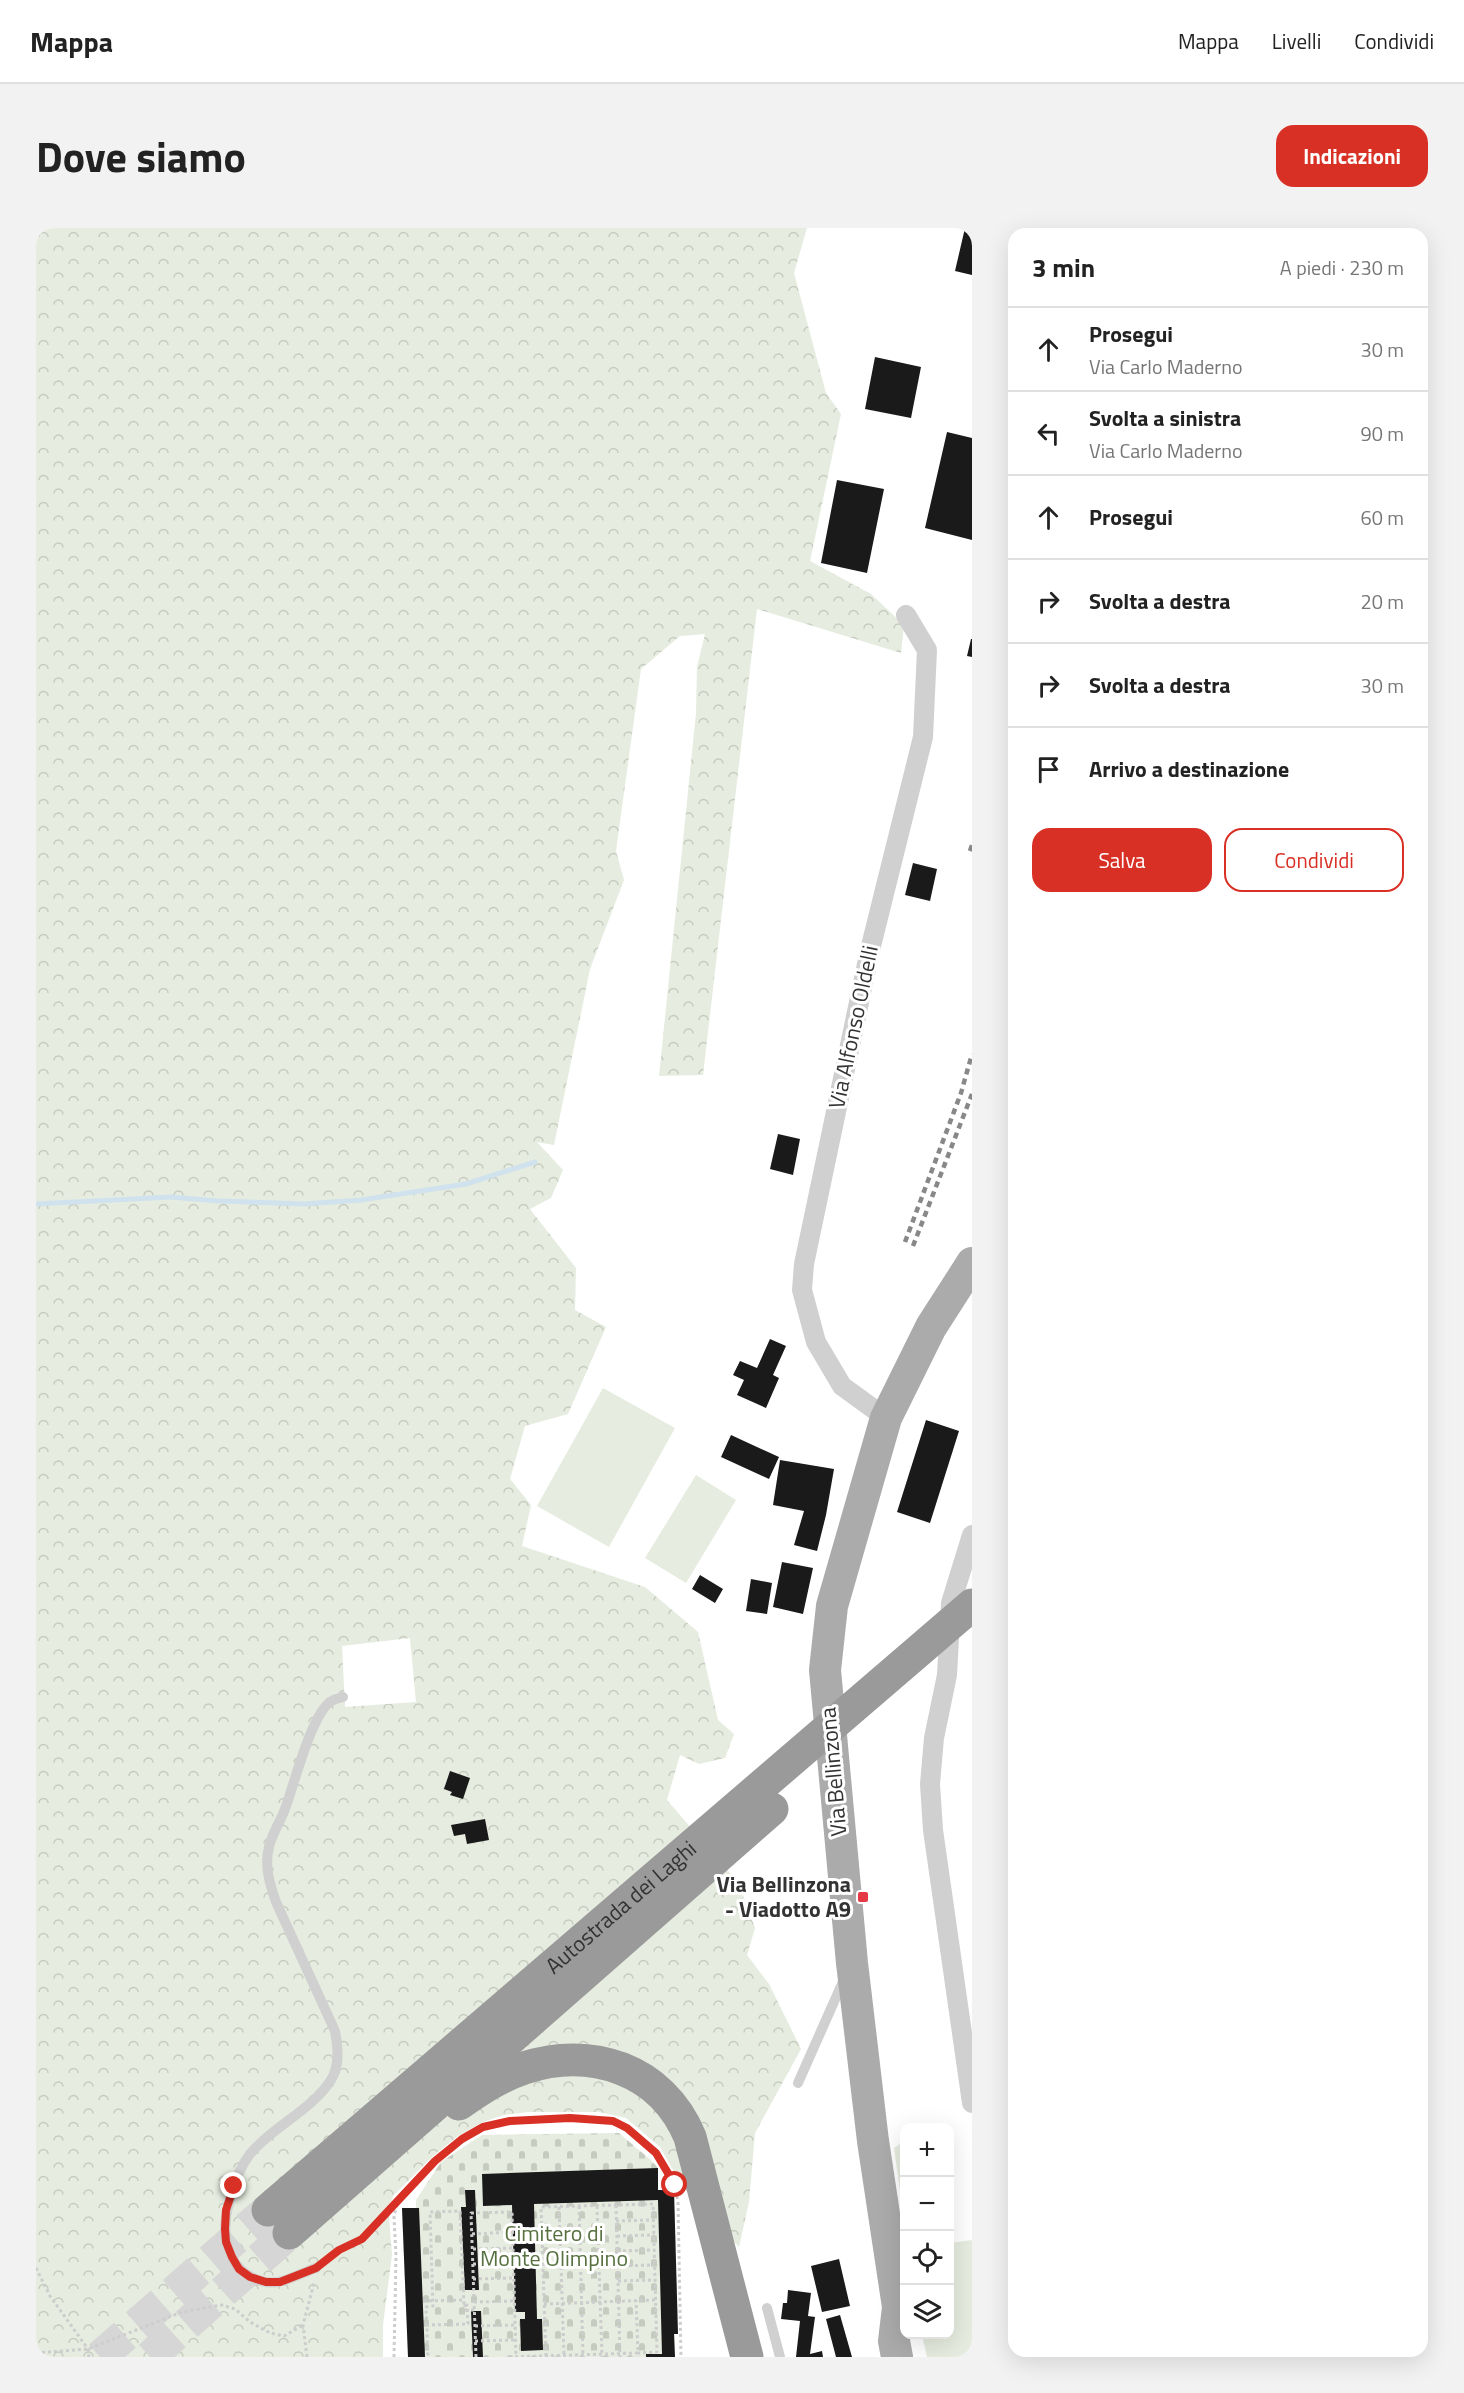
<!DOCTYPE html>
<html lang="it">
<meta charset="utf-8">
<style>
body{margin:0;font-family:"Titillium Web",sans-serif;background:#f2f2f2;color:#222}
.controls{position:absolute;right:18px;bottom:18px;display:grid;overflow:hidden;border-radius:12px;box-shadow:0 6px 24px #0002}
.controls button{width:54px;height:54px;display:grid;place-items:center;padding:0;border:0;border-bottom:2px solid #e0e0e0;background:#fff;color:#222;font:30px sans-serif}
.stop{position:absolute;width:18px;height:18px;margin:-14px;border:4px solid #d93025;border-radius:50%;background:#fff}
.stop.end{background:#d93025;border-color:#fff;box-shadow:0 2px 6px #0008}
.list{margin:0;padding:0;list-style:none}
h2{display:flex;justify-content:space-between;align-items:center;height:78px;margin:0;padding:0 24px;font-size:26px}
h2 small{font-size:20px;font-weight:400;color:#767676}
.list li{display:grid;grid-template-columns:39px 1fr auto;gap:18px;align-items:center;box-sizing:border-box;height:84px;padding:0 24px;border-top:2px solid #e0e0e0}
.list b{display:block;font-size:22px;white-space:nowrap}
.list p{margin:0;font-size:20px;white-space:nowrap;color:#767676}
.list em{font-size:20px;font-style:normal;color:#767676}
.actions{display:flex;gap:12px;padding:18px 24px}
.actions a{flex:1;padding:14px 0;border:2px solid #d93025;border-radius:18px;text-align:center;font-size:21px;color:#d93025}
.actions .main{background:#d93025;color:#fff}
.icon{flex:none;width:33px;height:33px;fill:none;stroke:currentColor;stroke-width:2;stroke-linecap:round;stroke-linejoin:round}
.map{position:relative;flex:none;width:936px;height:2129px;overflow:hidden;border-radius:18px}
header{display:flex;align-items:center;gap:36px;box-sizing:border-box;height:84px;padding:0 30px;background:#fff;border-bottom:2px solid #e0e0e0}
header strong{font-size:28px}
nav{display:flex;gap:33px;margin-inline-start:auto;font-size:21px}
.intro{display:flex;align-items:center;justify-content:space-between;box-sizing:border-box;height:144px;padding:0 36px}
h1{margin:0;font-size:42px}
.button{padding:15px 27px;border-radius:18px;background:#d93025;color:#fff;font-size:21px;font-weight:700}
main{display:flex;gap:36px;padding:0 36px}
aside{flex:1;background:#fff;border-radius:18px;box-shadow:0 6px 24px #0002}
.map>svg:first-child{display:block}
.green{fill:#e6ecdf}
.forest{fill:url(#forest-crowns);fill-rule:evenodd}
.cemetery{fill:url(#cemetery-stones)}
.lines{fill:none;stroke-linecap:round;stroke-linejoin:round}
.stream{stroke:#cfe2ee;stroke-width:5}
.building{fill:#1a1a1a}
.highway-tunnel{stroke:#d6d6d6;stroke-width:33;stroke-dasharray:33 16;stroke-linecap:butt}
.path{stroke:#cdcdcd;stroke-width:3;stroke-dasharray:3 3;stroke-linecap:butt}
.lane{stroke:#d0d0d0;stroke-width:10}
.street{stroke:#d0d0d0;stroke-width:20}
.primary{stroke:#ababab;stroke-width:32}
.highway{stroke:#9a9a9a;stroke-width:33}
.rail{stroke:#888;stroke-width:4.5;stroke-dasharray:6 4.5;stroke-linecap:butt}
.route{stroke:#d93025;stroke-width:8}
.poi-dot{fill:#e63946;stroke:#fff;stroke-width:2}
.labels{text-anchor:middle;stroke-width:6;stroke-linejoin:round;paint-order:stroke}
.street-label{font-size:22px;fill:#333;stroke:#fff}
.poi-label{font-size:22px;font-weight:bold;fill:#333;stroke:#fff;text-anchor:end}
.park-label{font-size:22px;fill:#56703f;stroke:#fff}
</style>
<header>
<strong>Mappa</strong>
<nav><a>Mappa</a><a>Livelli</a><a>Condividi</a></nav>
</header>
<div class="intro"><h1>Dove siamo</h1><a class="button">Indicazioni</a></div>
<main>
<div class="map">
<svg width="936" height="2129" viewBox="0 0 936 2129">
<defs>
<pattern id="forest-crowns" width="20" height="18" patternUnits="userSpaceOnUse" patternTransform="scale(1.5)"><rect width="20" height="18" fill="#e6ecdf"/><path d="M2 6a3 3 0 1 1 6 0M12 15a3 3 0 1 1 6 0" fill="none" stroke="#c6cbc0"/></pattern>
<pattern id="cemetery-stones" width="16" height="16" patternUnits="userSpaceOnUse" patternTransform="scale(1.5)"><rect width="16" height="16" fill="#e6ecdf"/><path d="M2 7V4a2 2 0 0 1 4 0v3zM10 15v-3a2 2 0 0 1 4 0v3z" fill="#c6cbc0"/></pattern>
</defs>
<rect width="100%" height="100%" fill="#fff"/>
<path class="green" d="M 567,1160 L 639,1200 L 573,1319 L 501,1278 Z
M 660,1247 L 700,1272 L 650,1355 L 609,1330 Z
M 868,1913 L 868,1990 L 858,1920 Z
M 936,2012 L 936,2129 L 891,2129 L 886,2107 L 914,2106 L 914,2015 Z"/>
<path class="forest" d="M 0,0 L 771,0 L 758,45 L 790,165 L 805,186 L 774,333 L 835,366 L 868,397 L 865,425 L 721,381 L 667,847 L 623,848 L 660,485 L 661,439 L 669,406 L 644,408 L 605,441 L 580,623 L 588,652 L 554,741 L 518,917 L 501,914 L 527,942 L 515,970 L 494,981 L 540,1040 L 539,1082 L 570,1099 L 532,1186 L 489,1198 L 474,1251 L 495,1277 L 486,1318 L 609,1359 L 662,1404 L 682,1492 L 698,1506 L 689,1530 L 663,1536 L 644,1527 L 631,1572 L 702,1654 L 719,1700 L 711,1727 L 733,1756 L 765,1821 L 719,1905 L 713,1974 L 703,2019 L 646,1958 L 624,1919 L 590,1890 L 563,1884 L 492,1884 L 468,1887 L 447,1894 L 422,1908 L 397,1928 L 357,1968 L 353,1989 L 356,2027 L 347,2097 L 347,2129 L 0,2129 ZM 374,1410 L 380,1474 L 309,1479 L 306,1418 Z"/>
<path class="cemetery" d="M 583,1905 L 616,1933 L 622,1940 L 622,1962 L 638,1962 L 642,2106 L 639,2106 L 639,2129 L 372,2129 L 366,1980 L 380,1980 L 380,1972 L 405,1934 L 446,1907 Z"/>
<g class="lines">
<path class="stream" d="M 0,976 L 135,969 L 183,973 L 268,976 L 325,972 L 430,956 L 499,934"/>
</g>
<path class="building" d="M 929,0 L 936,0 L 936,47 L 919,43 Z
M 839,129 L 885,139 L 875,190 L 829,181 Z
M 911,204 L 936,210 L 936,312 L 889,300 Z
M 801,252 L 848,261 L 831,345 L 785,335 Z
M 935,411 L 936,411 L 936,429 L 931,428 Z
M 877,635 L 901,641 L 894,673 L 869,667 Z
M 742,906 L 764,911 L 757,947 L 734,941 Z
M 734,1111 L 750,1118 L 737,1147 L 743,1150 L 730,1180 L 701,1167 L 708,1152 L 697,1147 L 704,1133 L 721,1140 Z
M 890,1192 L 923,1203 L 894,1295 L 861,1284 Z
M 695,1207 L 743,1229 L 733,1251 L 685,1229 Z
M 744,1232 L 798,1241 L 790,1287 L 781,1323 L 758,1317 L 768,1283 L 737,1277 Z
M 746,1334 L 777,1340 L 767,1386 L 737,1379 Z
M 664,1347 L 687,1361 L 679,1375 L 656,1361 Z
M 715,1351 L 736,1355 L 731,1386 L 710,1383 Z
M 414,1543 L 434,1550 L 427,1571 L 414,1567 L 416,1564 L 408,1561 Z
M 449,1591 L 453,1612 L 431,1616 L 429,1606 L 418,1608 L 415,1597 Z
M 622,1940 L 622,1962 L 638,1962 L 642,2106 L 638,2106 L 639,2129 L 610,2129 L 610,2126 L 626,2126 L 622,1972 L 498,1976 L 501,2091 L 506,2091 L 507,2122 L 485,2123 L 484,2091 L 489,2091 L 489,2084 L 479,2084 L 476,1977 L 447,1978 L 446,1946 Z
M 429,1962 L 439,1962 L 443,2062 L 429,2062 L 425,1979 L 430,1979 Z
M 366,1980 L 383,1980 L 389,2129 L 372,2129 Z
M 803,2031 L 814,2078 L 786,2084 L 775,2038 Z
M 752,2062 L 775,2065 L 772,2088 L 779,2089 L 774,2126 L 786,2123 L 787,2129 L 760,2129 L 764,2093 L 745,2091 L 747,2075 L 751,2075 Z
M 435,2083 L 445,2083 L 447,2129 L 437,2129 Z
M 804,2087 L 816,2129 L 800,2129 L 790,2091 Z"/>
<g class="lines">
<path class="highway-tunnel" d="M 64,2129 L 232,1982
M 114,2129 L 253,2005"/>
<path class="path" d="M 580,1977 L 584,2129
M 543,1978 L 547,2129
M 561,1978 L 566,2129
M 523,1979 L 528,2127
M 580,1993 L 617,1992
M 436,2006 L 476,2004
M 581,2008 L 618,2007
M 437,2021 L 477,2020
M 581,2023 L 618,2022
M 290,2032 L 303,2022 L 326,2011 L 362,1971
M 437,2036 L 477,2035
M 581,2038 L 618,2037
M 0,2040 L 14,2068 L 52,2121 L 53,2129
M 437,2051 L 478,2050
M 582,2053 L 619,2052
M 387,2073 L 427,2072
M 438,2074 L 478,2073
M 429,2076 L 429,2082 L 438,2082
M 508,2076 L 619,2072
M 390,2097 L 432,2096 L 431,2077 L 428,2078 L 424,1983 L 394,1984 L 397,2078 L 390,2079 L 392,2129
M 439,2098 L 479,2097
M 439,2113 L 480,2112
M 0,2125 L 52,2121 L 146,2084 L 186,2077 L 199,2081 L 214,2094 L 234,2105 L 248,2108 L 267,2097
M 510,2128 L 505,1979 L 617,1976 L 621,2124 L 602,2125 L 602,2129
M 271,2129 L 267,2097 L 278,2055
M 358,2129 L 360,2028 L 358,1989 L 362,1970 L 399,1933 L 426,1911 L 447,1899 L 474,1893 L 534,1890 L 577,1893 L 591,1900 L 620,1925 L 639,1957 L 642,1974 L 645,2129
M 440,2129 L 435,1985 L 476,1984 L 480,2129
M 473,2129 L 602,2125 L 600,2072"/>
<path class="lane" d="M 762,1855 L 809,1749
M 280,2040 C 268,2044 257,2050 246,2053 C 227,2059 204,2046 196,2030 C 187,2012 188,1990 194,1972 C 198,1956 204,1939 214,1926 C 237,1898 275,1883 295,1852 C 304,1837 302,1820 299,1803 L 240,1674 C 234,1657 228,1638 233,1619 C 236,1606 244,1594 249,1581 C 258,1557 275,1488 294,1474 C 298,1471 304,1470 307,1469
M 731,2080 L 744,2129"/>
<path class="street" d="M 850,1190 L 806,1158 L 780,1114 L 766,1062 L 768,1036 L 834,722 L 887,509 L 891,422 L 870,387
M 936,1307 L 915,1375 L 911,1447 L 898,1510 L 894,1556 L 897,1602 L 936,1875"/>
<path class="primary" d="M 861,2129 L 858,2113 L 862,2079 L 837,1913 L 816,1735 L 789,1442 L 796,1378 L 850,1190 L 895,1099 L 936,1035"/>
<g class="highway">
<path d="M 423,1876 C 443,1862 464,1848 488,1840 C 555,1818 626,1841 654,1909 L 711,2129"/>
<path id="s1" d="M 232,1982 L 936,1377"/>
<path d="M 253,2005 L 736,1581"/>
</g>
<path class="rail" d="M 934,623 L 936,617
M 869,1014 L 925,865 L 936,826
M 877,1018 L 936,866"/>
</g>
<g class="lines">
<path class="route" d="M 198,1958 L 190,1982 L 189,2001 L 190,2014 L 196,2029 L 203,2041 L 214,2049 L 230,2054 L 244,2054 L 280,2040 L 303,2022 L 326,2011 L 399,1933 L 426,1911 L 447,1899 L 474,1893 L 534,1890 L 577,1893 L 591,1900 L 620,1925 L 639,1957"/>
</g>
<rect class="poi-dot" x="821" y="1663" width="12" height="12" rx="3"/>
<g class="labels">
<g class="street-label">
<text transform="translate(817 799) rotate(-78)" y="8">Via Alfonso Oldelli</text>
<text transform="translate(797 1544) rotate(-95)" y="8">Via Bellinzona</text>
<text dy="8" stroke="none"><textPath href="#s1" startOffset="465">Autostrada dei Laghi</textPath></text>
</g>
<g class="poi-label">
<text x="815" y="1664">Via Bellinzona<tspan x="815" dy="25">- Viadotto A9</tspan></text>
</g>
<g class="park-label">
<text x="518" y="2013">Cimitero di<tspan x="518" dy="25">Monte Olimpino</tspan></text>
</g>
</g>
</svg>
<div class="controls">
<button>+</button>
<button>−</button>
<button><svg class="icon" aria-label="locate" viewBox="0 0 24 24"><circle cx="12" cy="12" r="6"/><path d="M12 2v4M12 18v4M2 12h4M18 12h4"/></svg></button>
<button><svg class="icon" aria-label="layers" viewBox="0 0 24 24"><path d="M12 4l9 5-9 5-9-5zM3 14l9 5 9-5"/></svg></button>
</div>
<div class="stop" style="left:639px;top:1957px"></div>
<div class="stop end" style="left:198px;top:1958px"></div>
</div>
<aside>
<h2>3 min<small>A piedi · 230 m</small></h2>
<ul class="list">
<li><svg class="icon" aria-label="ahead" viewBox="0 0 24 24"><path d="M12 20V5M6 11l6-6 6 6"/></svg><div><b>Prosegui</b><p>Via Carlo Maderno</p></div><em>30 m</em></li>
<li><svg class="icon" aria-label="left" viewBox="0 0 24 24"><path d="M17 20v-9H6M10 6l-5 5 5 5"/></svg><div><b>Svolta a sinistra</b><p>Via Carlo Maderno</p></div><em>90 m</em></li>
<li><svg class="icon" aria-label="ahead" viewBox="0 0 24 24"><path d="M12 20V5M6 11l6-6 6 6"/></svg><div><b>Prosegui</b></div><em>60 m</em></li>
<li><svg class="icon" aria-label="right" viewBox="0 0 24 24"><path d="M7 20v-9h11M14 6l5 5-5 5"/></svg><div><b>Svolta a destra</b></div><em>20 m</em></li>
<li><svg class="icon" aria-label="right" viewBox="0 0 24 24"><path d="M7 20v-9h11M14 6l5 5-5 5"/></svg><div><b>Svolta a destra</b></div><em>30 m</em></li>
<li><svg class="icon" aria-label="arrive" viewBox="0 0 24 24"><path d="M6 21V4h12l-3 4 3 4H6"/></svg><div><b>Arrivo a destinazione</b></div></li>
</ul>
<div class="actions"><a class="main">Salva</a><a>Condividi</a></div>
</aside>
</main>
